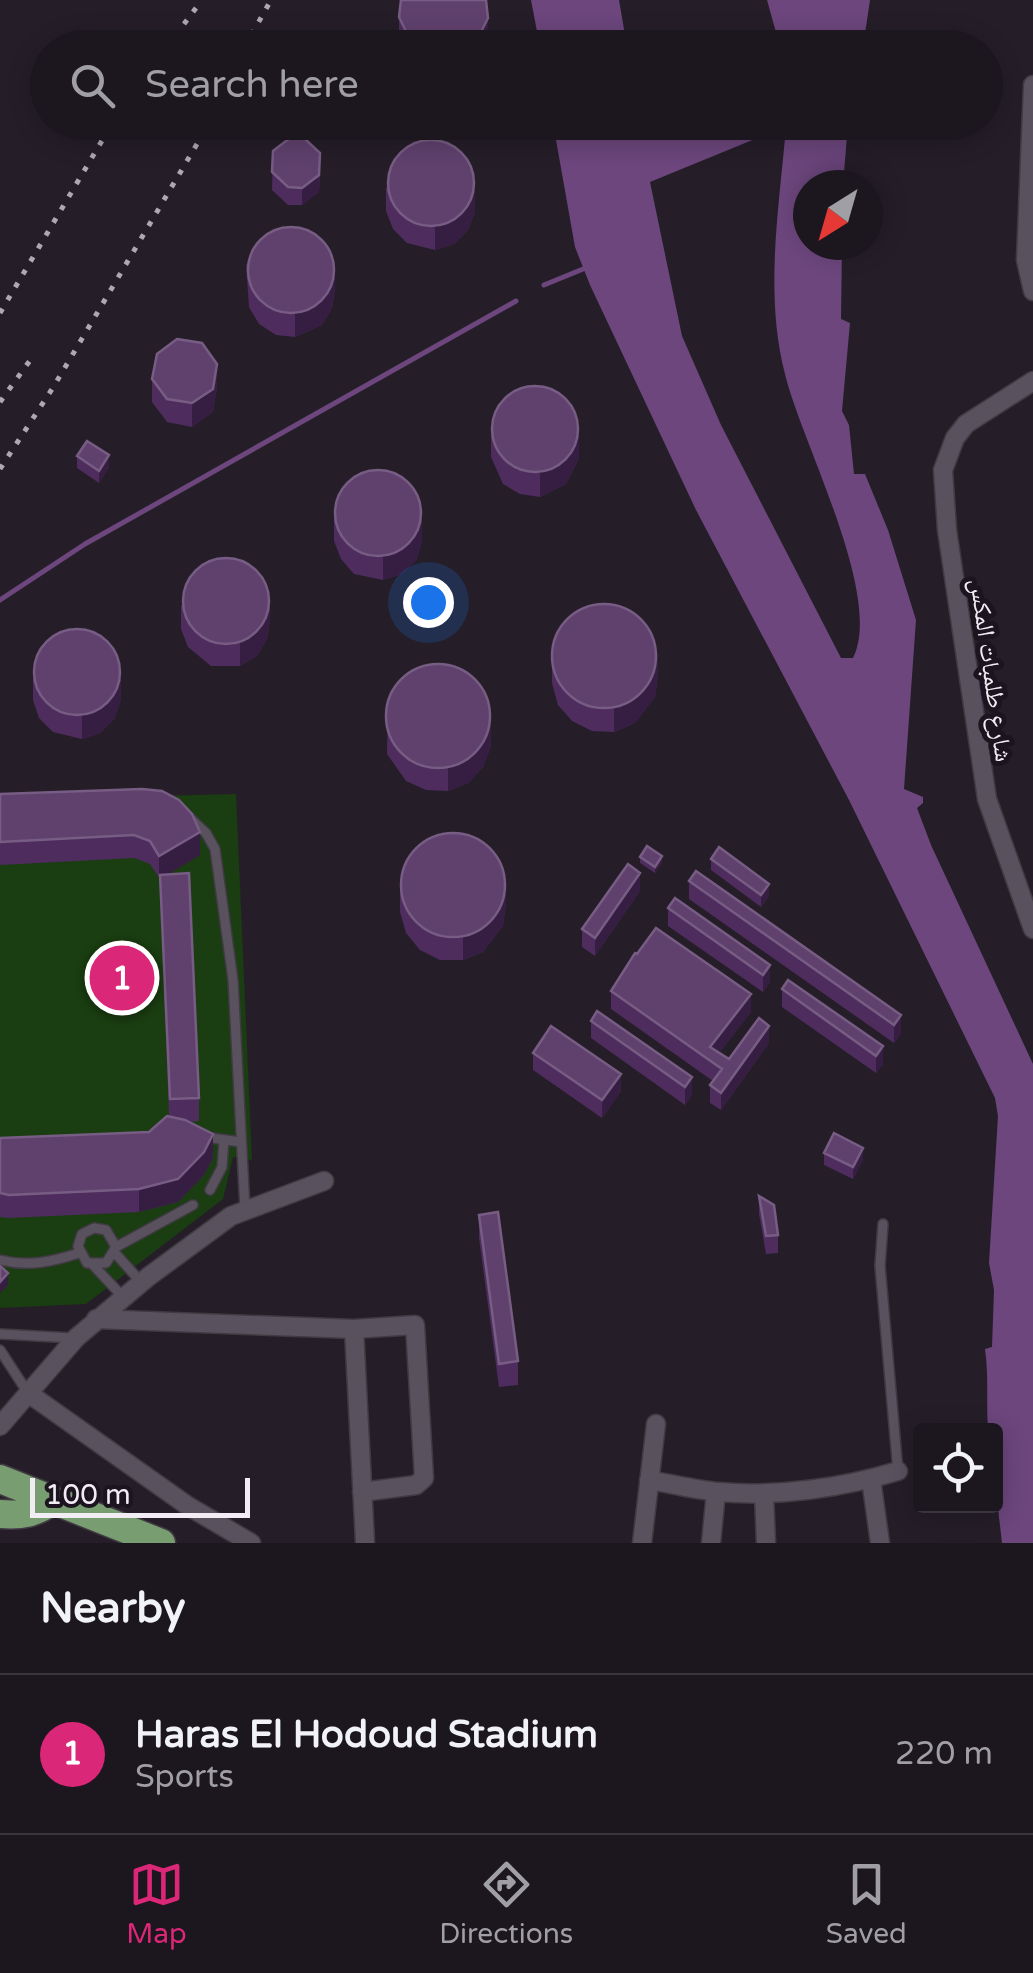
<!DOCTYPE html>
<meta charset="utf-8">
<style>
body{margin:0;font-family:"Varela Round","Noto Naskh Arabic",sans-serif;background:#29232c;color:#f1f3f6}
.controls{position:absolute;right:30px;bottom:30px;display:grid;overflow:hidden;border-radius:10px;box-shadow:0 5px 25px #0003}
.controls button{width:90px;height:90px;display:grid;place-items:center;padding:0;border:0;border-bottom:2px solid #3a353d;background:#1c161f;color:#f1f3f6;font:50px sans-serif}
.compass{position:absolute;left:793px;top:170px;width:90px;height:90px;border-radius:50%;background:#1c161f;box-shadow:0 5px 25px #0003;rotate:217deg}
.scale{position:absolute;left:30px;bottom:25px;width:220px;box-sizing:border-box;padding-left:10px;border:5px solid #f2edf5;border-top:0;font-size:28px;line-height:35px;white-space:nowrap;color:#f2edf5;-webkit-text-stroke:8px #1c151f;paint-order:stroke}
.you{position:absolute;left:428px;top:602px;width:35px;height:35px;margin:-25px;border:8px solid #fff;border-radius:50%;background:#1a73e8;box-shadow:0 0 0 15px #1a73e833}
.badge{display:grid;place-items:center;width:65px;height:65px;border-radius:50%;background:#db2777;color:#fff;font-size:32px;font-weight:700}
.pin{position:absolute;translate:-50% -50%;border:5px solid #fff;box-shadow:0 2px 10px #0006}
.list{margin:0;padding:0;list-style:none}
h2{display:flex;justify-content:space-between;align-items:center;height:130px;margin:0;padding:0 40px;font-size:42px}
h2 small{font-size:32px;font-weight:400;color:#a09fa4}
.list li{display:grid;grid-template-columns:65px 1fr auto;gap:30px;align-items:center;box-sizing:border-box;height:160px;padding:0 40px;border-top:2px solid #3a353d}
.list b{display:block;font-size:38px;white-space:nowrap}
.list p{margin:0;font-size:32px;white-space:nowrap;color:#a09fa4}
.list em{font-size:32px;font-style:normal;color:#a09fa4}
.icon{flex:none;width:55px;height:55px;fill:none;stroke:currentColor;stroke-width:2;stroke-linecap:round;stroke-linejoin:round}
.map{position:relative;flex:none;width:1033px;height:1543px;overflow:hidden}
.search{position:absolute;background:#1c161f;box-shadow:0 5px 25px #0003;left:30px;right:30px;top:30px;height:110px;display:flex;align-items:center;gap:25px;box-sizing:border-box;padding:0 35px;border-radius:55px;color:#a09fa4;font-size:38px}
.sheet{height:290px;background:#1c161f}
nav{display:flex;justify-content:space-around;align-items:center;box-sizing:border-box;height:140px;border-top:2px solid #3a353d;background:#1c161f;font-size:28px;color:#a09fa4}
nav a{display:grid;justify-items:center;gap:5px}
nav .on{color:#db2777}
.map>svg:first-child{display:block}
.green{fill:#1a3d11}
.water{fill:#6c467d;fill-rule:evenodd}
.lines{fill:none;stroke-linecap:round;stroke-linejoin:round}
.stream{stroke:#6c467d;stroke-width:5}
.service-casing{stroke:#403a43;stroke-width:12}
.minor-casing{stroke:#403a43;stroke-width:21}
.primary-casing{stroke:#403a43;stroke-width:31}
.service{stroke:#59515d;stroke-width:9}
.minor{stroke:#59515d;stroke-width:18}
.primary{stroke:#789d70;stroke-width:28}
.rail{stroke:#aea8b1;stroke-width:5;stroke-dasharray:5 10;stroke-linecap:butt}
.wall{fill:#4e2c5d}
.shaded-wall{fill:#361e42}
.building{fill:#60416e;stroke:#775c83;stroke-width:2.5}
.labels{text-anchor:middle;stroke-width:10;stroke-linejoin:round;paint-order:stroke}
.street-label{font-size:25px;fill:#f2edf5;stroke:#1c151f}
</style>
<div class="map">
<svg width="1033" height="1543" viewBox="0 0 1033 1543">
<rect width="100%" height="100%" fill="#251e29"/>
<path class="green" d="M 236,794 L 252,1160 L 233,1157 L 223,1199 L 86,1304 L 0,1308 L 0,800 Z"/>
<path class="water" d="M 531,0 L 619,0 L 627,47 L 540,47 Z
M 767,0 L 870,0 L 863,47 L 780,47 Z
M 553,123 L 848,123 L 843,185 L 808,185 L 808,245 L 842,245 L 841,319 L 850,323 L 842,411 L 849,425 L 854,474 L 865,474 L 888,530 L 916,620 L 904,789 L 923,797 L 923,803 L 917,808 L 931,845 L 1033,1064 L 1033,1543 L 1002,1543 L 996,1491 L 996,1430 L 988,1430 C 986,1403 989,1377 985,1349 L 992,1347 L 994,1290 L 989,1263 L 998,1116 L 995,1098 L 849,800 L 696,510 L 590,285 L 575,247 ZM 779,129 L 785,138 C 778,215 765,297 785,374 C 801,442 884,596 853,658 L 841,658 L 721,425 L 682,336 L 650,182 Z"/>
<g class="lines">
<path class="stream" d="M 544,285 L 588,267
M 0,600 L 85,544 L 516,301"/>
<g class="service-casing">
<path id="service" d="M 189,817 L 206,833 L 215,849 L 233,980 L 245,1209
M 204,1137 L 241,1142
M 210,1190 L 222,1167 L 224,1140
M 883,1224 L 880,1266 L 898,1471
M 116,1247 L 106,1230 L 94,1228 L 82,1234 L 78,1246 L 87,1263 L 106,1263 L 116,1247 L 193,1205
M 115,1253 L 141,1282
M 0,1260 C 29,1267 51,1262 79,1253
M 93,1265 L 123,1297
M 0,1334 L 73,1338
M 0,1350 L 28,1393"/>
</g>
<g class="minor-casing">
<path id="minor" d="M 1033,85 L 1026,260 L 1033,291
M 1033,381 L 966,424 L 955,438 L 943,470 L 947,530 L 987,799 L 1033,929
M 96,1319 L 354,1329 L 415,1325 L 424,1478 L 416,1485 L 362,1492
M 354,1329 L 365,1542
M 28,1393 L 188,1506 L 251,1543
M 0,1426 L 76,1338 L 148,1277 L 231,1216 L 324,1181
M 871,1479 L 880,1543
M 649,1480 C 672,1484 696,1490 719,1492 C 777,1497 842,1488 898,1471
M 764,1494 L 766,1543
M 642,1543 L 656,1424
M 711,1543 L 716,1492"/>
</g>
<g class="primary-casing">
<path id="primary" d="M 0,1479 L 161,1543
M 0,1514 C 21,1516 37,1513 53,1500"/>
</g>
<use href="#service" class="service"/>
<use href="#minor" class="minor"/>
<use href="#primary" class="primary"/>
<path class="rail" d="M 166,48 L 202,0
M 244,48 L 271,0
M 0,313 L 113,122
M 0,402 L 31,359
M 0,469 L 54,386 L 210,122"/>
</g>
<path class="wall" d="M 399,17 L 488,41 L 485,48 L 403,48 L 399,40 Z
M 322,122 L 354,122 L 350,127 L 336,130 Z
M 273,151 L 320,171 L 319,192 L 302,205 L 288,205 L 272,190 Z
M 386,187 L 475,212 L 468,230 L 454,244 L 435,250 L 407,243 L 393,229 L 386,211 Z
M 246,264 L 335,289 L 332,308 L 322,325 L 295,337 L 276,335 L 259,324 L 249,307 Z
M 152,379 L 217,387 L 213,412 L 192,427 L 167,422 L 152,402 Z
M 491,434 L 579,458 L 566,484 L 540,497 L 520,494 L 503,484 L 491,457 Z
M 77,456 L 109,467 L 99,483 L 77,468 Z
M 334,517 L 422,542 L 416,560 L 402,574 L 383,580 L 354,574 L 341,559 L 334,541 Z
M 181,605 L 270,620 L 267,639 L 257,656 L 240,666 L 211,666 L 188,647 L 181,629 Z
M 552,660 L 658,676 L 655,697 L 635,723 L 614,732 L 592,731 L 572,721 L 558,705 L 552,683 Z
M 33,676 L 121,700 L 114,719 L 100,733 L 82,739 L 53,732 L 39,718 L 33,700 Z
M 388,698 L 491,746 L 483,767 L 468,783 L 448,791 L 426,790 L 406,781 L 387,754 Z
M 0,794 L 200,855 L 168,874 L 199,1098 L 199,1121 L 189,1122 L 213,1158 L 204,1175 L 178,1202 L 139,1212 L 9,1218 L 0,1217 L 0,1138 L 149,1132 L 169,1117 L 160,879 L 150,864 L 134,858 L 0,865 Z
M 640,857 L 662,862 L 655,873 L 640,863 Z
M 711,859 L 769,896 L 761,907 L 711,870 Z
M 689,881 L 901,1015 L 901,1033 L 894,1043 L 689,899 Z
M 400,889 L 506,904 L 503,926 L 483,952 L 463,960 L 440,960 L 420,950 L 406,933 L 400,912 Z
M 640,891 L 595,956 L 582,947 L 582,929 Z
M 668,908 L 770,965 L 770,982 L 763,992 L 668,926 Z
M 782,989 L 883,1046 L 883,1064 L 876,1073 L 782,1007 Z
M 611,991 L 751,1012 L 719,1053 L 729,1059 L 769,1043 L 721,1110 L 710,1103 L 710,1085 L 713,1081 L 611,1009 Z
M 591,1021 L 692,1077 L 692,1095 L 685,1105 L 591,1038 Z
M 533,1053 L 621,1091 L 602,1118 L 533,1070 Z
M 824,1153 L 863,1159 L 853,1179 L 824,1165 Z
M 759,1196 L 778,1235 L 778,1253 L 766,1254 L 759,1214 Z
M 479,1215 L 518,1361 L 518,1385 L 499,1387 L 479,1238 Z"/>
<path class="shaded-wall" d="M 488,18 L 488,41 L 485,48 L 468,48 Z
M 336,122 L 354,122 L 350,127 L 336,130 Z
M 320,153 L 319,192 L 302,205 L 302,188 Z
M 475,188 L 475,212 L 468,230 L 454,244 L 435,250 L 435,227 Z
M 335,265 L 335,289 L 332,308 L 322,325 L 295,337 L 295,314 Z
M 217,364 L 217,387 L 213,412 L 192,427 L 192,403 Z
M 579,435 L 579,458 L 566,484 L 540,497 L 540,473 Z
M 109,455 L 109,467 L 99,483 L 99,471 Z
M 422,518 L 422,542 L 416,560 L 402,574 L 383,580 L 383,557 Z
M 270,596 L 270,620 L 267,639 L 257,656 L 240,666 L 240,643 Z
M 658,652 L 658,676 L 655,697 L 635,723 L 614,732 L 614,709 Z
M 121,677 L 121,700 L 114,719 L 100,733 L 82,739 L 82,716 Z
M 491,723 L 491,746 L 483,767 L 468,783 L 448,791 L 448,768 Z
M 200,832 L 200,855 L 159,880 L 159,856 Z
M 662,856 L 662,862 L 655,873 L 655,867 Z
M 640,873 L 640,891 L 595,956 L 595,938 Z
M 506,881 L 506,904 L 503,926 L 483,952 L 463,960 L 463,937 Z
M 769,884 L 769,896 L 761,907 L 761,895 Z
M 770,965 L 770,982 L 763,992 L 763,975 Z
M 751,994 L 751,1012 L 712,1062 L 710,1047 Z
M 901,1015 L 901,1033 L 894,1043 L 894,1025 Z
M 769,1026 L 769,1043 L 721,1110 L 721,1093 Z
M 883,1046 L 883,1064 L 876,1073 L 876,1056 Z
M 621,1074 L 621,1091 L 602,1118 L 602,1100 Z
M 692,1077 L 692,1095 L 685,1105 L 685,1087 Z
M 213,1134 L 213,1158 L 204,1175 L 178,1202 L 139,1212 L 139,1189 Z
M 863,1148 L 863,1159 L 853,1179 L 853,1167 Z
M 8,1273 L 8,1285 L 0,1293 L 0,1282 Z"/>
<path class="building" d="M 401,0 L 486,0 L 488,18 L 475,44 L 468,48 L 418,48 L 412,44 L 399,17 Z
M 290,138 L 305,139 L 320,153 L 319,175 L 302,188 L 288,187 L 272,172 L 273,151 Z
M388 183a43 43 0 1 1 86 0a43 43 0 1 1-86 0Z
M248 270a43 43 0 1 1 86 0a43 43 0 1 1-86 0Z
M 177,339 L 202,343 L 217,364 L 213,389 L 192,403 L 167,399 L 152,379 L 157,354 Z
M492 429a43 43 0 1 1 86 0a43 43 0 1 1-86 0Z
M 87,441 L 109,455 L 99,471 L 77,456 Z
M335 513a43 43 0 1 1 86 0a43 43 0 1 1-86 0Z
M183 601a43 43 0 1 1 86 0a43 43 0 1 1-86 0Z
M552 656a52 52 0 1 1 104 0a52 52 0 1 1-104 0Z
M34 672a43 43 0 1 1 86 0a43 43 0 1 1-86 0Z
M386 716a52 52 0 1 1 104 0a52 52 0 1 1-104 0Z
M 142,789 L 162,791 L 179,800 L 192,814 L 200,832 L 159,856 L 150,841 L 134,835 L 0,842 L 0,794 Z
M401 885a52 52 0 1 1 104 0a52 52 0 1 1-104 0Z
M 647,846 L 662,856 L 655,867 L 640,857 Z
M 719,847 L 769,884 L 761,895 L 711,859 Z
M 628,864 L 640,873 L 595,938 L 582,929 Z
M 696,871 L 901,1015 L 894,1025 L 689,881 Z
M 189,873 L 199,1098 L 170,1099 L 160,875 Z
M 675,898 L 770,965 L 763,975 L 668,908 Z
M 656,928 L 751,994 L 710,1047 L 729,1059 L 759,1018 L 769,1026 L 721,1093 L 710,1085 L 722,1069 L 611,991 L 635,953 L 637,954 Z
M 788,980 L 883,1046 L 876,1056 L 782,989 Z
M 597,1011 L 692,1077 L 685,1087 L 591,1021 Z
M 551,1026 L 621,1074 L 602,1100 L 533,1053 Z
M 167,1116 L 185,1120 L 213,1134 L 204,1152 L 178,1179 L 139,1189 L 9,1195 L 0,1193 L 0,1138 L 149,1132 Z
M 834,1133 L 863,1148 L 853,1167 L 824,1153 Z
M 759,1196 L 774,1205 L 778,1235 L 766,1236 Z
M 498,1212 L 518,1361 L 499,1364 L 479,1215 Z
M 0,1266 L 8,1273 L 0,1282 Z"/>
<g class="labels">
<g class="street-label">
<text transform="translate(992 670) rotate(82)" y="9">شارع طلمبات المكس</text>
</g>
</g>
</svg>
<div class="controls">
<button><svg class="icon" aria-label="locate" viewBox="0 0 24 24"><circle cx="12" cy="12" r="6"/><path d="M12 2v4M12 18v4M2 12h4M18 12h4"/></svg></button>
</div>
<svg class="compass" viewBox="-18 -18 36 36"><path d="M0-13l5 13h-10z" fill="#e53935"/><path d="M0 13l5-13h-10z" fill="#a09fa4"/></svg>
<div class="scale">100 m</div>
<div class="you"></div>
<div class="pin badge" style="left:122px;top:978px">1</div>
<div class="search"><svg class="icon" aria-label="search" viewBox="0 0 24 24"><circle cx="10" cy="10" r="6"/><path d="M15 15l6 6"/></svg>Search here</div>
</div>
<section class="sheet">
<h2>Nearby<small></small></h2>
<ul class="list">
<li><span class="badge">1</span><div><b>Haras El Hodoud Stadium</b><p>Sports</p></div><em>220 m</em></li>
</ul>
</section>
<nav>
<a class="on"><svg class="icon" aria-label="map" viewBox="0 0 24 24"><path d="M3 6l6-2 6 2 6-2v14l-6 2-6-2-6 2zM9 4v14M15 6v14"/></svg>Map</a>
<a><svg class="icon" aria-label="directions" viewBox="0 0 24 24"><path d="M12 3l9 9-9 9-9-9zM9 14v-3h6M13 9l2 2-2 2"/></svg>Directions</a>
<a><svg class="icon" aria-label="saved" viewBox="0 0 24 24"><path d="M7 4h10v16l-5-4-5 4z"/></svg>Saved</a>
</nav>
